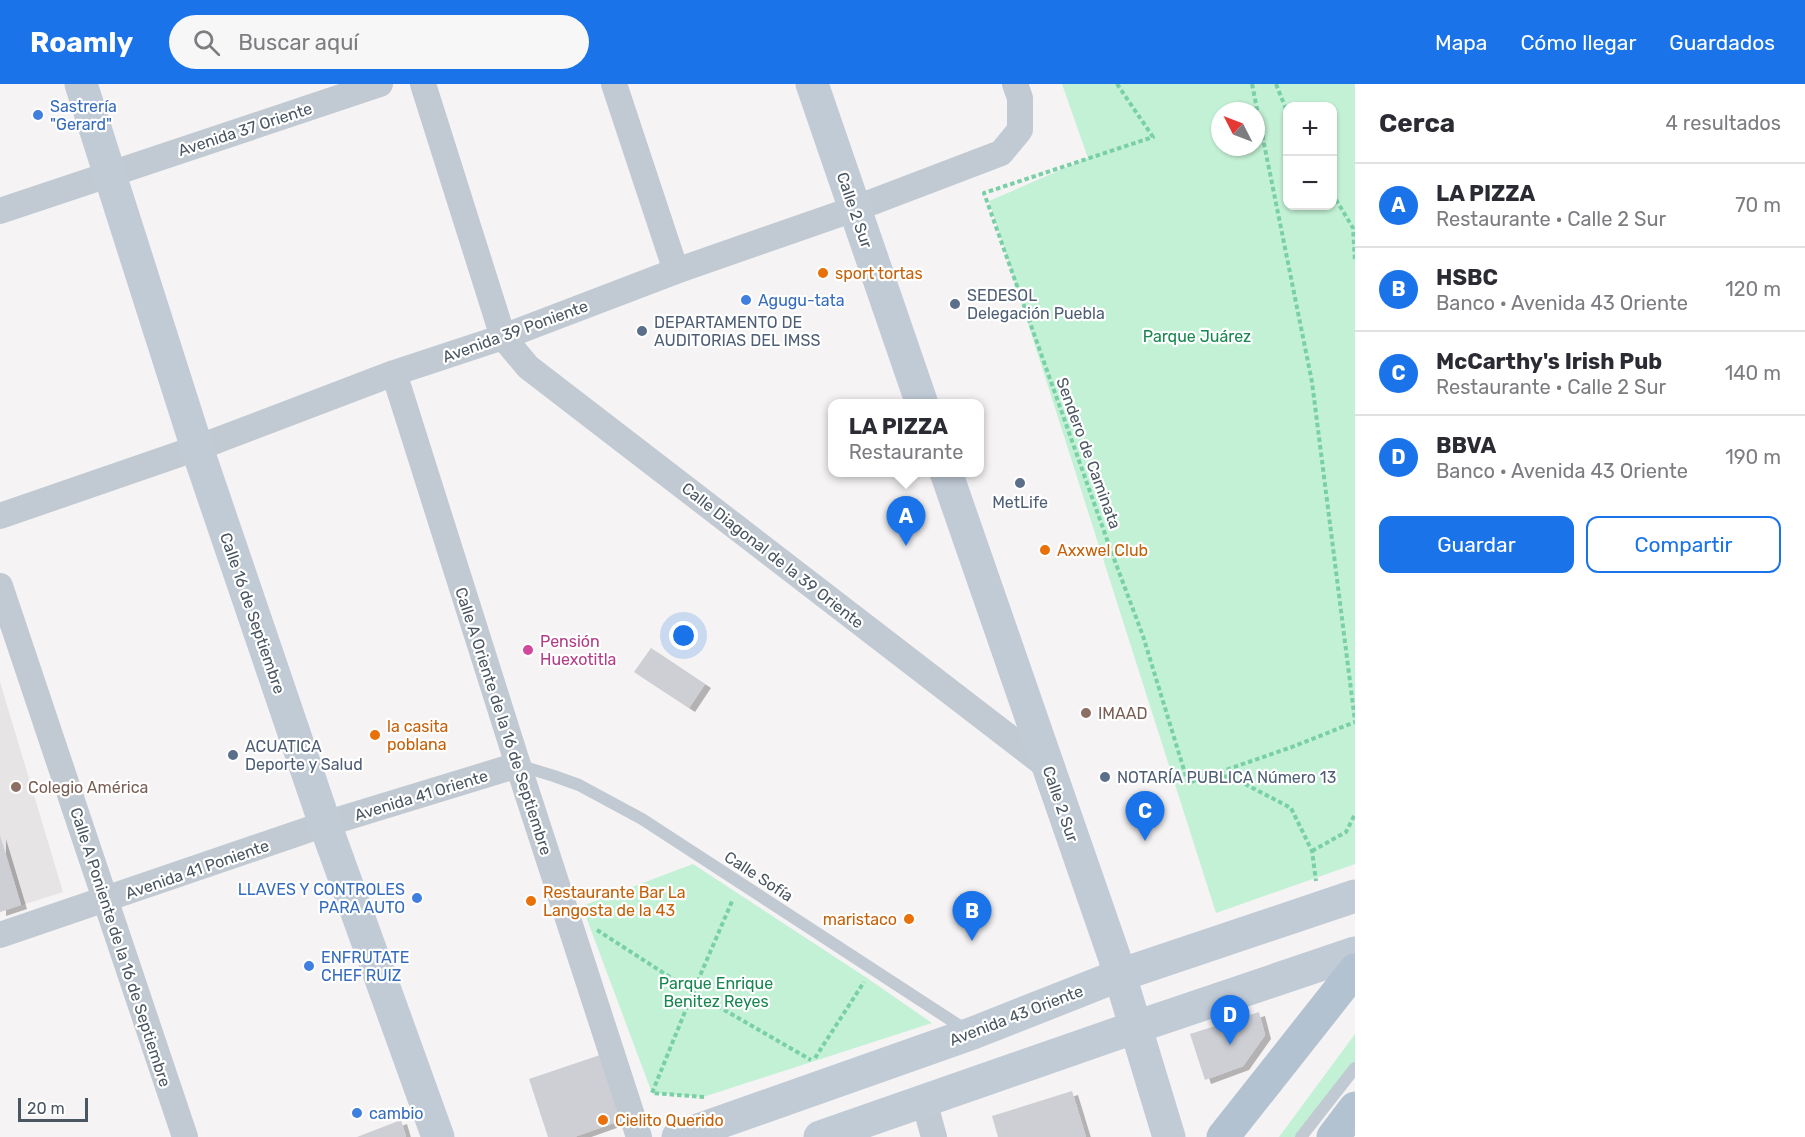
<!DOCTYPE html>
<html lang="es">
<meta charset="utf-8">
<style>
body{margin:0;font-family:Rubik,sans-serif;background:#f7f7f7;color:#2b2b33}
.controls{position:absolute;right:18px;top:18px;display:grid;overflow:hidden;border-radius:12px;box-shadow:0 2px 4px #0004}
.controls button{width:54px;height:54px;display:grid;place-items:center;padding:0;border:0;border-bottom:2px solid #e1e1e2;background:#fff;color:#2b2b33;font:30px sans-serif}
.compass{position:absolute;left:1211px;top:18px;width:54px;height:54px;border-radius:50%;background:#fff;box-shadow:0 2px 4px #0004;rotate:312deg}
.scale{position:absolute;left:18px;bottom:15px;width:70px;box-sizing:border-box;padding-left:6px;border:3px solid #4a5661;border-top:0;font-size:16px;line-height:21px;white-space:nowrap;color:#4a5661;-webkit-text-stroke:4px #fff;paint-order:stroke}
.you{position:absolute;left:684px;top:552px;width:21px;height:21px;margin:-15px;border:4px solid #fff;border-radius:50%;background:#1a73e8;box-shadow:0 0 0 9px #1a73e833}
.badge{display:grid;place-items:center;width:39px;height:39px;border-radius:50%;background:#1a73e8;color:#fff;font-size:20px;font-weight:700}
.pin{position:absolute;translate:-50% -50px;filter:drop-shadow(0 2px 3px #0008)}
.pin::after{content:'';position:absolute;top:32px;width:21px;height:18px;background:inherit;clip-path:polygon(0 0,100% 0,50% 100%)}
.popup{position:absolute;left:828px;top:315px;width:156px;height:78px;box-sizing:border-box;display:grid;place-content:center;border-radius:12px;background:#fff;filter:drop-shadow(0 2px 4px #0005);font-size:20px;white-space:nowrap;color:#7c7c81}
.popup b{font-size:22px;color:#2b2b33}
.popup::after{content:'';position:absolute;left:50%;top:100%;margin-left:-12px;border:12px solid transparent;border-top-color:#fff}
.list{margin:0;padding:0;list-style:none}
h2{display:flex;justify-content:space-between;align-items:center;height:78px;margin:0;padding:0 24px;font-size:26px}
h2 small{font-size:20px;font-weight:400;color:#7c7c81}
.list li{display:grid;grid-template-columns:39px 1fr auto;gap:18px;align-items:center;box-sizing:border-box;height:84px;padding:0 24px;border-top:2px solid #e1e1e2}
.list b{display:block;font-size:22px;white-space:nowrap}
.list p{margin:0;font-size:20px;white-space:nowrap;color:#7c7c81}
.list em{font-size:20px;font-style:normal;color:#7c7c81}
.actions{display:flex;gap:12px;padding:18px 24px}
.actions a{flex:1;padding:14px 0;border:2px solid #1a73e8;border-radius:12px;text-align:center;font-size:21px;color:#1a73e8}
.actions .main{background:#1a73e8;color:#fff}
.icon{flex:none;width:33px;height:33px;fill:none;stroke:currentColor;stroke-width:2;stroke-linecap:round;stroke-linejoin:round}
.map{position:relative;flex:none;width:1355px;height:1053px;overflow:hidden}
header{display:flex;align-items:center;gap:36px;box-sizing:border-box;height:84px;padding:0 30px;background:#1a73e8;color:#fff}
header strong{font-size:28px}
nav{display:flex;gap:33px;margin-inline-start:auto;font-size:21px}
.search{width:420px;height:54px;background:#f7f7f7;display:flex;align-items:center;gap:15px;box-sizing:border-box;padding:0 21px;border-radius:33px;color:#7c7c81;font-size:22px}
main{display:flex}
aside{flex:1;background:#fff}
.map>svg:first-child{display:block}
.education{fill:#e6e4e5}
.green{fill:#c3f1d5;fill-rule:evenodd}
.building{fill:#cdcfd5;filter:url(#shadow)}
.lines{fill:none;stroke-linecap:round;stroke-linejoin:round}
.path{stroke:#7ad0a6;stroke-width:4;stroke-dasharray:4.5 3;stroke-linecap:butt}
.lane{stroke:#c1cad2;stroke-width:12}
.street{stroke:#c1cad2;stroke-width:26}
.secondary{stroke:#c1cbd6;stroke-width:33}
.primary{stroke:#b3c2d1;stroke-width:33}
.shop-dot{fill:#3f7fe0;stroke:#fff;stroke-width:2}
.food-dot{fill:#e8710a;stroke:#fff;stroke-width:2}
.service-dot{fill:#5c6f8a;stroke:#fff;stroke-width:2}
.hotel-dot{fill:#d1479c;stroke:#fff;stroke-width:2}
.education-dot{fill:#8d6e63;stroke:#fff;stroke-width:2}
.labels{text-anchor:middle;stroke-width:4.5;stroke-linejoin:round;paint-order:stroke}
.shop-label{font-size:16px;fill:#366cbe;stroke:#fff;text-anchor:start}
.street-label{font-size:16px;fill:#4a5661;stroke:#fff}
.food-label{font-size:16px;fill:#c56008;stroke:#fff;text-anchor:start}
.service-label{font-size:16px;fill:#4e5e75;stroke:#fff;text-anchor:start}
.park-label{font-size:16px;fill:#17864f;stroke:#fff}
.hotel-label{font-size:16px;fill:#b23c85;stroke:#fff;text-anchor:start}
.education-label{font-size:16px;fill:#785e54;stroke:#fff;text-anchor:start}
</style>
<header>
<strong>Roamly</strong>
<div class="search"><svg class="icon" aria-label="search" viewBox="0 0 24 24"><circle cx="10" cy="10" r="6"/><path d="M15 15l6 6"/></svg>Buscar aquí</div>
<nav><a>Mapa</a><a>Cómo llegar</a><a>Guardados</a></nav>
</header>
<main>
<div class="map">
<svg width="1355" height="1053" viewBox="0 0 1355 1053">
<defs>
<filter id="shadow"><feDropShadow dx="6" dy="4" stdDeviation="0" flood-color="#0004"/></filter>
</defs>
<rect width="100%" height="100%" fill="#f5f3f3"/>
<path class="education" d="M 0,598 L 63,808 L 0,828 Z"/>
<path class="green" d="M 1062,0 L 1355,0 L 1355,780 L 1216,829 L 989,117 L 1088,74 ZM 1332,22 L 1332,122 L 1288,122 L 1288,22 ZM 1220,27 L 1256,27 L 1256,63 L 1220,63 Z
M 693,780 L 867,894 L 932,939 L 703,1013 L 652,1009 L 582,822 Z
M 1355,950 L 1355,977 L 1296,1053 L 1279,1053 Z"/>
<path class="building" d="M 651,564 L 705,600 L 689,624 L 634,588 Z
M 0,751 L 21,821 L 0,828 Z
M 1259,928 L 1265,951 L 1243,982 L 1205,996 L 1190,950 Z
M 600,971 L 622,1036 L 574,1053 L 548,1053 L 529,995 Z
M 1072,1007 L 1086,1053 L 998,1053 L 992,1032 Z
M 401,1036 L 406,1053 L 357,1053 Z"/>
<g class="lines">
<path class="path" d="M 1117,0 L 1153,53 L 984,109 L 1110,464 L 1143,552 L 1188,699 L 1292,663 L 1355,638
M 1252,0 L 1312,298 L 1355,637
M 1276,0 L 1288,30
M 1332,109 L 1353,144 L 1355,178
M 1217,689 L 1245,700 L 1291,724 L 1312,767 L 1316,797
M 1312,767 L 1346,748 L 1355,730
M 597,846 L 693,908 L 811,976
M 815,974 L 864,898
M 704,1013 L 652,1009 L 693,908 L 733,815"/>
<path class="lane" d="M 518,681 L 554,692 L 579,701 L 642,735 L 966,946
M 1301,1053 L 1355,984"/>
<path class="street" d="M 423,0 L 503,253 L 528,283 L 1049,684
M 614,0 L 676,187
M 0,127 L 380,0
M 394,289 L 518,681 L 639,1053
M 0,432 L 197,364 L 394,289 L 503,253 L 676,187 L 854,125 L 1001,69 L 1020,46 L 1020,14 L 1015,0
M 0,502 L 185,1053
M 0,851 L 325,740 L 518,681
M 924,1017 L 934,1053"/>
<path class="secondary" d="M 81,0 L 197,364 L 325,740 L 438,1053
M 812,0 L 922,320
M 946,388 L 1114,872 L 1169,1053
M 678,1053 L 973,949 L 1120,891 L 1355,812
M 820,1053 L 1136,943 L 1355,869"/>
<path class="primary" d="M 1223,1053 L 1355,886
M 1333,1053 L 1355,1024"/>
</g>
<g class="shop-dot">
<circle cx="38" cy="31" r="6"/>
<circle cx="746" cy="216" r="6"/>
<circle cx="417" cy="814" r="6"/>
<circle cx="309" cy="882" r="6"/>
<circle cx="357" cy="1029" r="6"/>
</g>
<g class="food-dot">
<circle cx="823" cy="189" r="6"/>
<circle cx="1045" cy="466" r="6"/>
<circle cx="375" cy="651" r="6"/>
<circle cx="531" cy="817" r="6"/>
<circle cx="909" cy="835" r="6"/>
<circle cx="603" cy="1036" r="6"/>
</g>
<g class="service-dot">
<circle cx="955" cy="220" r="6"/>
<circle cx="642" cy="247" r="6"/>
<circle cx="1020" cy="399" r="6"/>
<circle cx="233" cy="671" r="6"/>
<circle cx="1105" cy="693" r="6"/>
</g>
<circle class="hotel-dot" cx="528" cy="566" r="6"/>
<g class="education-dot">
<circle cx="1086" cy="629" r="6"/>
<circle cx="16" cy="703" r="6"/>
</g>
<g class="labels">
<g class="shop-label">
<text x="50" y="28">Sastrería<tspan x="50" dy="18">"Gerard"</tspan></text>
<text x="758" y="222">Agugu-tata</text>
<text x="405" y="811" text-anchor="end">LLAVES Y CONTROLES<tspan x="405" dy="18">PARA AUTO</tspan></text>
<text x="321" y="879">ENFRUTATE<tspan x="321" dy="18">CHEF RUIZ</tspan></text>
<text x="369" y="1035">cambio</text>
</g>
<g class="street-label">
<text transform="translate(245 45) rotate(-18)" y="6">Avenida 37 Oriente</text>
<text transform="translate(855 126) rotate(71)" y="6">Calle 2 Sur</text>
<text transform="translate(515 247) rotate(-20)" y="6">Avenida 39 Poniente</text>
<text transform="translate(1089 369) rotate(70)" y="6">Sendero de Caminata</text>
<text transform="translate(773 471) rotate(38)" y="6">Calle Diagonal de la 39 Oriente</text>
<text transform="translate(253 529) rotate(71)" y="6">Calle 16 de Septiembre</text>
<text transform="translate(504 637) rotate(72)" y="6">Calle A Oriente de la 16 de Septiembre</text>
<text transform="translate(421 711) rotate(-17)" y="6">Avenida 41 Oriente</text>
<text transform="translate(1061 720) rotate(71)" y="6">Calle 2 Sur</text>
<text transform="translate(197 785) rotate(-19)" y="6">Avenida 41 Poniente</text>
<text transform="translate(759 792) rotate(33)" y="6">Calle Sofía</text>
<text transform="translate(121 863) rotate(72)" y="6">Calle A Poniente de la 16 de Septiembre</text>
<text transform="translate(1016 931) rotate(-21)" y="6">Avenida 43 Oriente</text>
</g>
<g class="food-label">
<text x="835" y="195">sport tortas</text>
<text x="1057" y="472">Axxwel Club</text>
<text x="387" y="648">la casita<tspan x="387" dy="18">poblana</tspan></text>
<text x="543" y="814">Restaurante Bar La<tspan x="543" dy="18">Langosta de la 43</tspan></text>
<text x="897" y="841" text-anchor="end">maristaco</text>
<text x="615" y="1042">Cielito Querido</text>
</g>
<g class="service-label">
<text x="967" y="217">SEDESOL<tspan x="967" dy="18">Delegación Puebla</tspan></text>
<text x="654" y="244">DEPARTAMENTO DE<tspan x="654" dy="18">AUDITORIAS DEL IMSS</tspan></text>
<text x="1020" y="424" text-anchor="middle">MetLife</text>
<text x="245" y="668">ACUATICA<tspan x="245" dy="18">Deporte y Salud</tspan></text>
<text x="1117" y="699">NOTARÍA PUBLICA Número 13</text>
</g>
<g class="park-label">
<text x="1197" y="258">Parque Juárez</text>
<text x="716" y="905">Parque Enrique<tspan x="716" dy="18">Benitez Reyes</tspan></text>
</g>
<g class="hotel-label">
<text x="540" y="563">Pensión<tspan x="540" dy="18">Huexotitla</tspan></text>
</g>
<g class="education-label">
<text x="1098" y="635">IMAAD</text>
<text x="28" y="709">Colegio América</text>
</g>
</g>
</svg>
<div class="controls">
<button>+</button>
<button>−</button>
</div>
<svg class="compass" viewBox="-18 -18 36 36"><path d="M0-13l5 13h-10z" fill="#e53935"/><path d="M0 13l5-13h-10z" fill="#7c7c81"/></svg>
<div class="scale">20 m</div>
<div class="you"></div>
<div class="pin badge" style="left:906px;top:462px">A</div>
<div class="popup"><b>LA PIZZA</b>Restaurante</div>
<div class="pin badge" style="left:972px;top:857px">B</div>
<div class="pin badge" style="left:1145px;top:757px">C</div>
<div class="pin badge" style="left:1230px;top:961px">D</div>
</div>
<aside>
<h2>Cerca<small>4 resultados</small></h2>
<ul class="list">
<li><span class="badge">A</span><div><b>LA PIZZA</b><p>Restaurante · Calle 2 Sur</p></div><em>70 m</em></li>
<li><span class="badge">B</span><div><b>HSBC</b><p>Banco · Avenida 43 Oriente</p></div><em>120 m</em></li>
<li><span class="badge">C</span><div><b>McCarthy's Irish Pub</b><p>Restaurante · Calle 2 Sur</p></div><em>140 m</em></li>
<li><span class="badge">D</span><div><b>BBVA</b><p>Banco · Avenida 43 Oriente</p></div><em>190 m</em></li>
</ul>
<div class="actions"><a class="main">Guardar</a><a>Compartir</a></div>
</aside>
</main>
